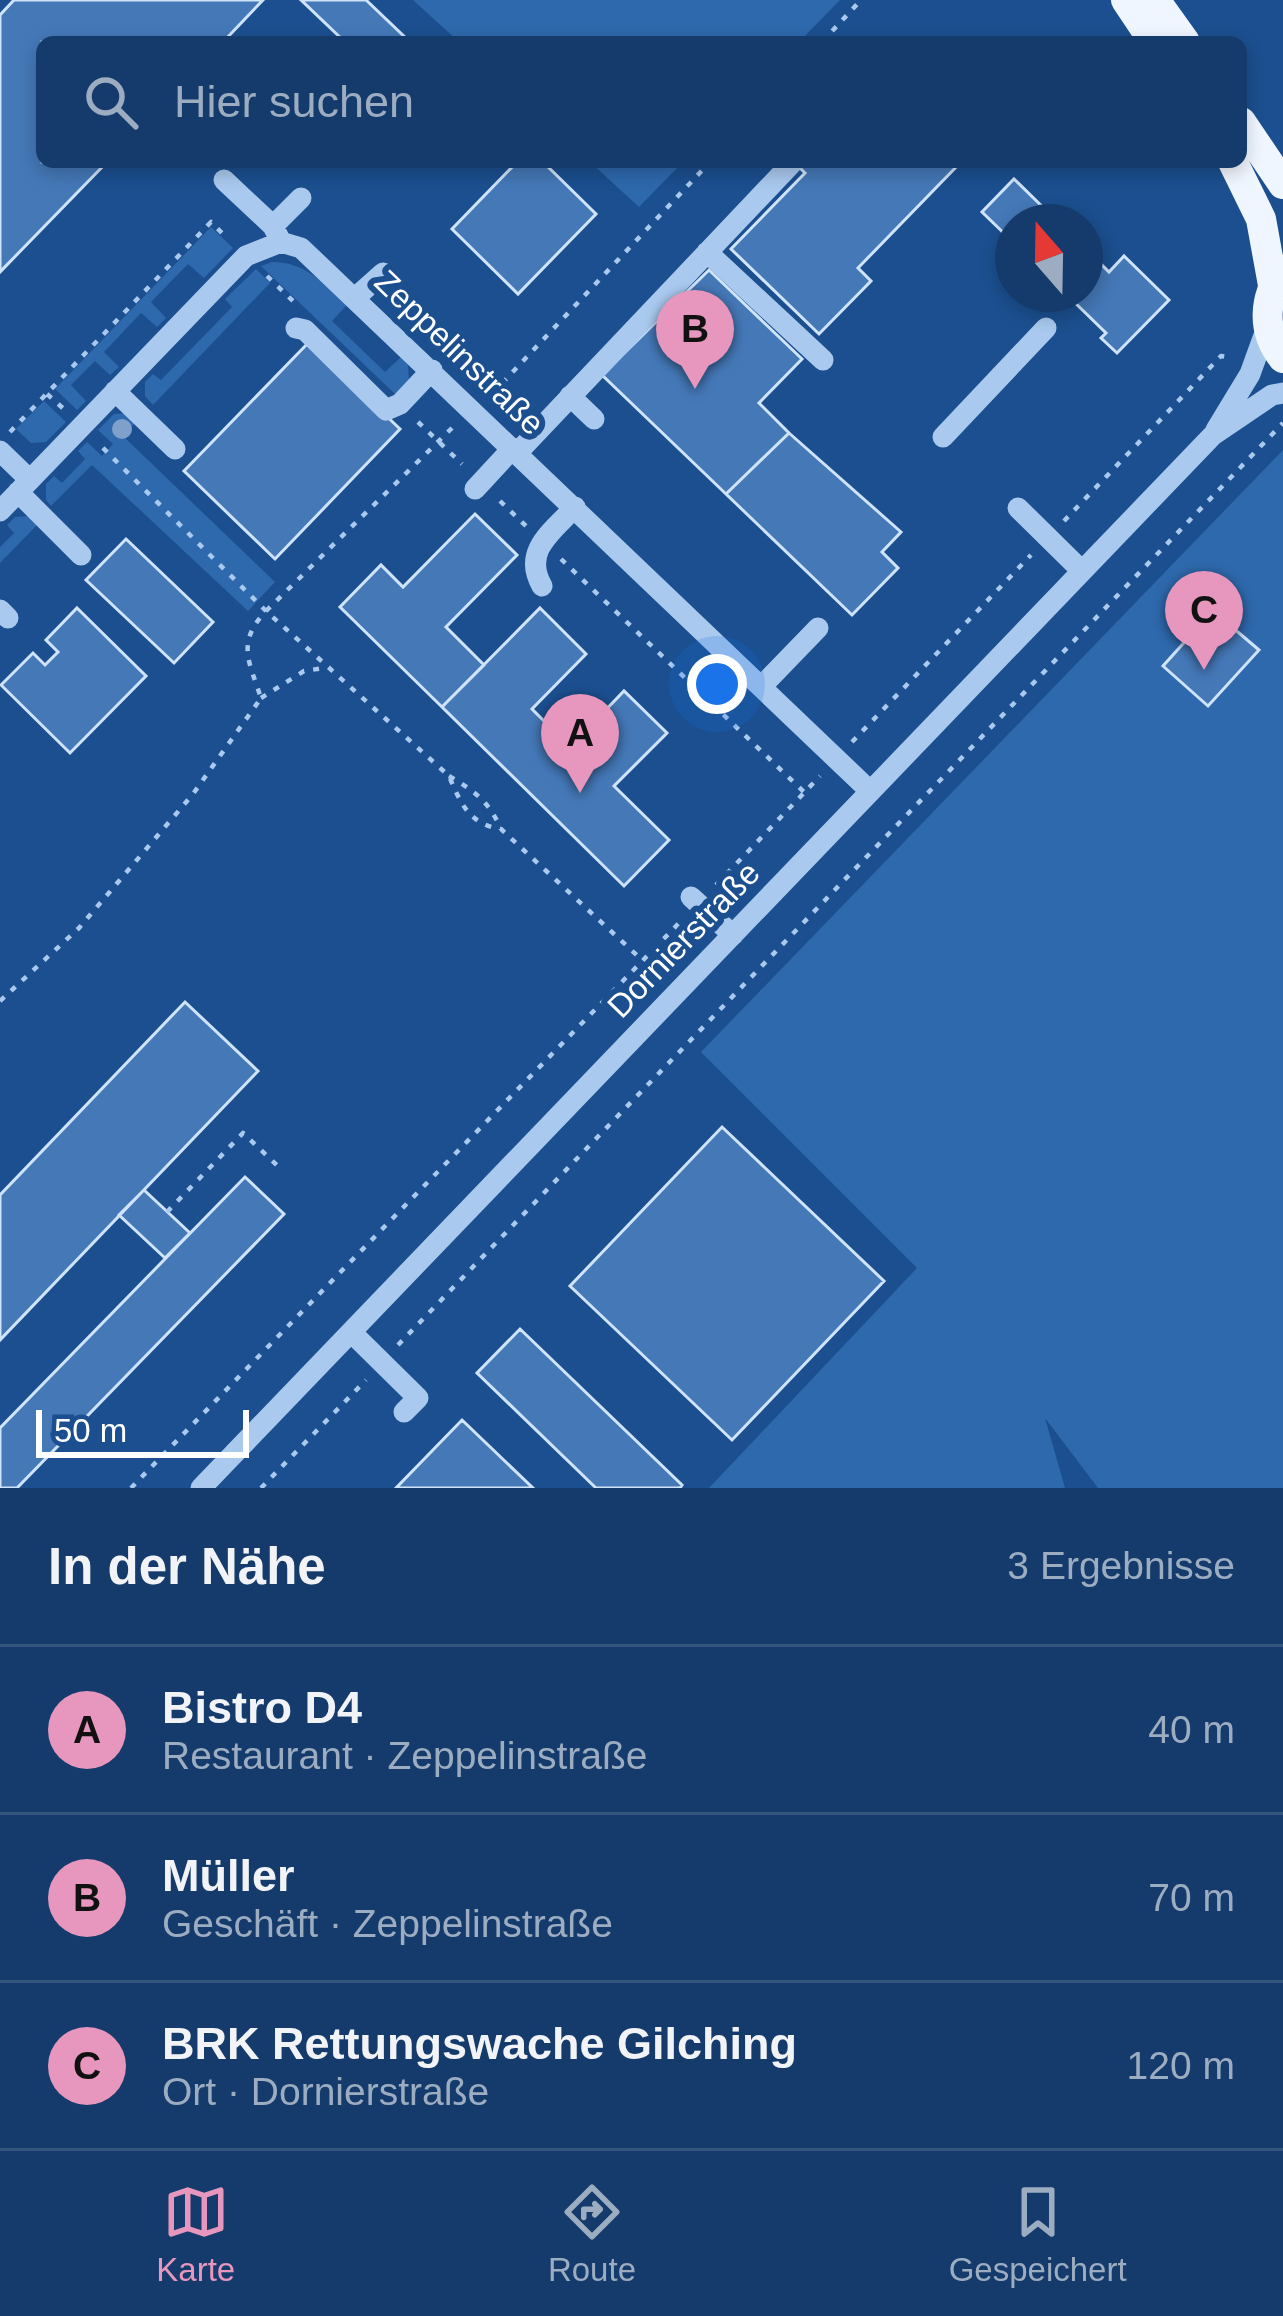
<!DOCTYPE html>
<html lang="de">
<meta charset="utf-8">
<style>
body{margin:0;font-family:Arial,sans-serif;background:#214673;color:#f1f3f6}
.compass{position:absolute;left:995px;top:204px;width:108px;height:108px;border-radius:50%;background:#143b6b;box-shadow:0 6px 18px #0003;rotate:340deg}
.scale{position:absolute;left:36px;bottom:30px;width:213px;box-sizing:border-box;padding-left:12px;border:6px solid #fff;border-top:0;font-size:33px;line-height:42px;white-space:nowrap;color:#fff;-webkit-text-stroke:9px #1b4f8f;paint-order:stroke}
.you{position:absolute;left:717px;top:684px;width:42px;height:42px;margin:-30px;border:9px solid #fff;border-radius:50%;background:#1a73e8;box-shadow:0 0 0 18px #1a73e833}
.badge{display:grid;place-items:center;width:78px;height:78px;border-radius:50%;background:#e797bd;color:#111;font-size:39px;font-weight:700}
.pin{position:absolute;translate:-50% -99px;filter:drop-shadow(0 3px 6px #0008)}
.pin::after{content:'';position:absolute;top:63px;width:42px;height:36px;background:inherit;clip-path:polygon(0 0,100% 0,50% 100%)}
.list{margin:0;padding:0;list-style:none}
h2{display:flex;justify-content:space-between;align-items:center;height:156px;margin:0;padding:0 48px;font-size:51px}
h2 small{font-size:39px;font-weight:400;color:#9dadc1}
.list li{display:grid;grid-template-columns:78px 1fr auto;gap:36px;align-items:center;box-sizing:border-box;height:168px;padding:0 48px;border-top:3px solid #33557e}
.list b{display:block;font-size:45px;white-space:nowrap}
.list p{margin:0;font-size:39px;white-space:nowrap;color:#9dadc1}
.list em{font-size:39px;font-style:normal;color:#9dadc1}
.icon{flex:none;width:66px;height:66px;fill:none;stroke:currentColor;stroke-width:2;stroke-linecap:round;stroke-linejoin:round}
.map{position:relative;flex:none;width:1283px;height:1488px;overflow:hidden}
.search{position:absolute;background:#143b6b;box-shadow:0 6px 18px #0003;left:36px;right:36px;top:36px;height:132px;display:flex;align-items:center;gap:30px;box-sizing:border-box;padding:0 42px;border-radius:18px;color:#9dadc1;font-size:45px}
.sheet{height:660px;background:#143b6b}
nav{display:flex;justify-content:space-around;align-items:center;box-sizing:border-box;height:168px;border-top:3px solid #33557e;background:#143b6b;font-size:33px;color:#9dadc1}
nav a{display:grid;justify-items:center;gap:6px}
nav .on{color:#e797bd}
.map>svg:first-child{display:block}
.green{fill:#2e69ad}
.building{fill:#4478b7;stroke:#cfe3fa;stroke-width:3}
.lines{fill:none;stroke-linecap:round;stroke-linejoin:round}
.path{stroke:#a9c9ee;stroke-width:4.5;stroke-dasharray:6 9;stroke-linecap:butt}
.minor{stroke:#a9c9ee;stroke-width:21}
.major{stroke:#f0f6ff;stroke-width:30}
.tree{fill:#7ea0ca}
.labels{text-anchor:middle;stroke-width:12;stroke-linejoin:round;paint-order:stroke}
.street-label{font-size:33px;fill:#fff;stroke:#1b4f8f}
</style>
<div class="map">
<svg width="1283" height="1488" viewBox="0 0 1283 1488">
<rect width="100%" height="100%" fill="#1b4f8f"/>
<path class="green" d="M 413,0 L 840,0 L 799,42 L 459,42 Z
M 590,162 L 683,162 L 639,207 Z
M 211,227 L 233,248 L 204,278 L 188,264 L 151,302 L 166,318 L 157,327 L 141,313 L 104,352 L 119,367 L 110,375 L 95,361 L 71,385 L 86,401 L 77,410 L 55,389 Z
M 272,262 C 306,262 323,283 347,305 L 332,321 L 385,372 L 401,357 L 408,365 L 409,380 L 395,394 L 261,266 Z
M 256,269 L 270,283 L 153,405 L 145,396 L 145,382 L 153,374 L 161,380 L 232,307 L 225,299 Z
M 44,401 L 66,422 L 46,442 L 31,443 L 16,429 Z
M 129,413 L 137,421 L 123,436 L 275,582 L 248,611 L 92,465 L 51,506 L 46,500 L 46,484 L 54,476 L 62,483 L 85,459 L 78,451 L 87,442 L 102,456 L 113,444 L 98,430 L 114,414 Z
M 1283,450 L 1283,1488 L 1098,1488 L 1045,1418 L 1065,1488 L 709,1488 L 917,1268 L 701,1052 Z
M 30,516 L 38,524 L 0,563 L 0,547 L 14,533 L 7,525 L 15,517 Z"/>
<path class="building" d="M 14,0 L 263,0 L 223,42 L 42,42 L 42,162 L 107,162 L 0,272 L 0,15 Z
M 301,0 L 366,0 L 410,42 L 345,42 Z
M 517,162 L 543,162 L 596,214 L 518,294 L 452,229 Z
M 794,162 L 961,162 L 858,268 L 871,281 L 819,334 L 731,249 L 805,173 Z
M 1014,179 L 1058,222 L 1013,222 L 1013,242 L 982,212 Z
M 1085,248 L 1109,272 L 1124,256 L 1169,300 L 1117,353 L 1101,338 L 1106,333 L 1066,294 L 1085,294 Z
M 709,270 L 802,359 L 759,403 L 789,433 L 726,494 L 602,375 Z
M 309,342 L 400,429 L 275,559 L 184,471 Z
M 789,433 L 901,532 L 882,552 L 898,568 L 852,615 L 726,494 Z
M 475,514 L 517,555 L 446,627 L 484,665 L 442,707 L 340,607 L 381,565 L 403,587 Z
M 126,539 L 213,622 L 174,663 L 86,580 Z
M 77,608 L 146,676 L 70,753 L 1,685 L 33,653 L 45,665 L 58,652 L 46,640 Z
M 540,608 L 586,654 L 532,709 L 570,747 L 624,691 L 667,733 L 614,786 L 669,840 L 624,886 L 442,707 Z
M 1232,627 L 1259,650 L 1208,706 L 1163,666 L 1191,635 L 1209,652 Z
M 185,1002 L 258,1071 L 0,1340 L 0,1195 Z
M 722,1127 L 884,1281 L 732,1440 L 570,1286 Z
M 245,1177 L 284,1214 L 17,1488 L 0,1488 L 0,1428 Z
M 144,1190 L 190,1233 L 165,1258 L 119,1215 Z
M 520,1329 L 682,1485 L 680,1488 L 596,1488 L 477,1373 Z
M 462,1420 L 533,1488 L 396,1488 Z"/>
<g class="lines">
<path class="path" d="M 822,42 L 861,0
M 267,276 L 294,302
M 47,394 L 65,410
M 492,394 L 710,162
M 418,422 L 462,464
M 452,428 L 266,611 L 449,776 C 461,804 469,824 501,829 L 642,960
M 10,432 L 211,222 L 227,238
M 500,501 L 527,527
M 1064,521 L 1221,356 L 1227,357
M 561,559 L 804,792
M 261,698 L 304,671 L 324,668
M 852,742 L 1031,555
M 449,776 C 475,791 489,802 501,829
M 716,885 L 820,776
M 0,1001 L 79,928 L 193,794 L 261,698 C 249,661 236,643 266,611 L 100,445
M 167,1212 L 243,1133 L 283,1171
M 398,1345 L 1283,423
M 131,1488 L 683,919
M 261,1488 L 366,1380"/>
<path class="minor" d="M 224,180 L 273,226 L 281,242
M 273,226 L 301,198
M 707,252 L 823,360
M 356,297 L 383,273
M 296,328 L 305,330 L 386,410 L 400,404 L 432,370
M 115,391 L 175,449
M 570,396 L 594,419
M 1216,430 L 1250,374 L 1267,327
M 943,437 L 1046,328
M 0,451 L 30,480
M 518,452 L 793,162
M 475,489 L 513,448
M 18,492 L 81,555
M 1018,508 L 1082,571
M 0,511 L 246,256 L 281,242 L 301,248 L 870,791
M 542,586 C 522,551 552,532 575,507
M 0,610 L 8,618
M 761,687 L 818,628
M 691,897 L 733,935
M 351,1332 L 418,1398 L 404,1412
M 201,1488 L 1213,435 L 1272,395 L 1283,393"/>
<path class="major" d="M 1126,0 L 1154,42
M 1155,0 L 1185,42
M 1241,122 L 1283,184
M 1233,162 L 1261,219 L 1273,285
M 1283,270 C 1264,298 1261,330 1283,358"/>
</g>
<circle class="tree" cx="122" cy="429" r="10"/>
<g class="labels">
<g class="street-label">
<text transform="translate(460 352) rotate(44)" y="12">Zeppelinstraße</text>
<text transform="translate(683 939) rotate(-46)" y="12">Dornierstraße</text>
</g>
</g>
</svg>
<svg class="compass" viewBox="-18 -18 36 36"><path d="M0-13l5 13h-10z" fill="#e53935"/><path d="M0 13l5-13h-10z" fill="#9dadc1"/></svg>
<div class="scale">50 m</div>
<div class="you"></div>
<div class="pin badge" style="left:580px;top:793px">A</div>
<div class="pin badge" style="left:695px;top:389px">B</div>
<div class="pin badge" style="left:1204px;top:670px">C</div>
<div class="search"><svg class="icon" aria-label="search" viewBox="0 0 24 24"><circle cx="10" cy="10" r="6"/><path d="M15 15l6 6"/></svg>Hier suchen</div>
</div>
<section class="sheet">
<h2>In der Nähe<small>3 Ergebnisse</small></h2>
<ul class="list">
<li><span class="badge">A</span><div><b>Bistro D4</b><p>Restaurant · Zeppelinstraße</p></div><em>40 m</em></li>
<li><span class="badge">B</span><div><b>Müller</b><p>Geschäft · Zeppelinstraße</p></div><em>70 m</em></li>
<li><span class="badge">C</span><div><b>BRK Rettungswache Gilching</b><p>Ort · Dornierstraße</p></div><em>120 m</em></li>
</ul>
</section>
<nav>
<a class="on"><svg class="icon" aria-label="map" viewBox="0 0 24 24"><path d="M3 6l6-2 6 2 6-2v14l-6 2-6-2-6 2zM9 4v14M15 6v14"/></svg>Karte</a>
<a><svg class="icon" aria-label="directions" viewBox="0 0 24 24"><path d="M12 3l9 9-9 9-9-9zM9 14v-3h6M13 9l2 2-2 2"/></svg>Route</a>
<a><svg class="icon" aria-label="saved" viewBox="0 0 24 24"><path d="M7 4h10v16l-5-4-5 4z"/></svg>Gespeichert</a>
</nav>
